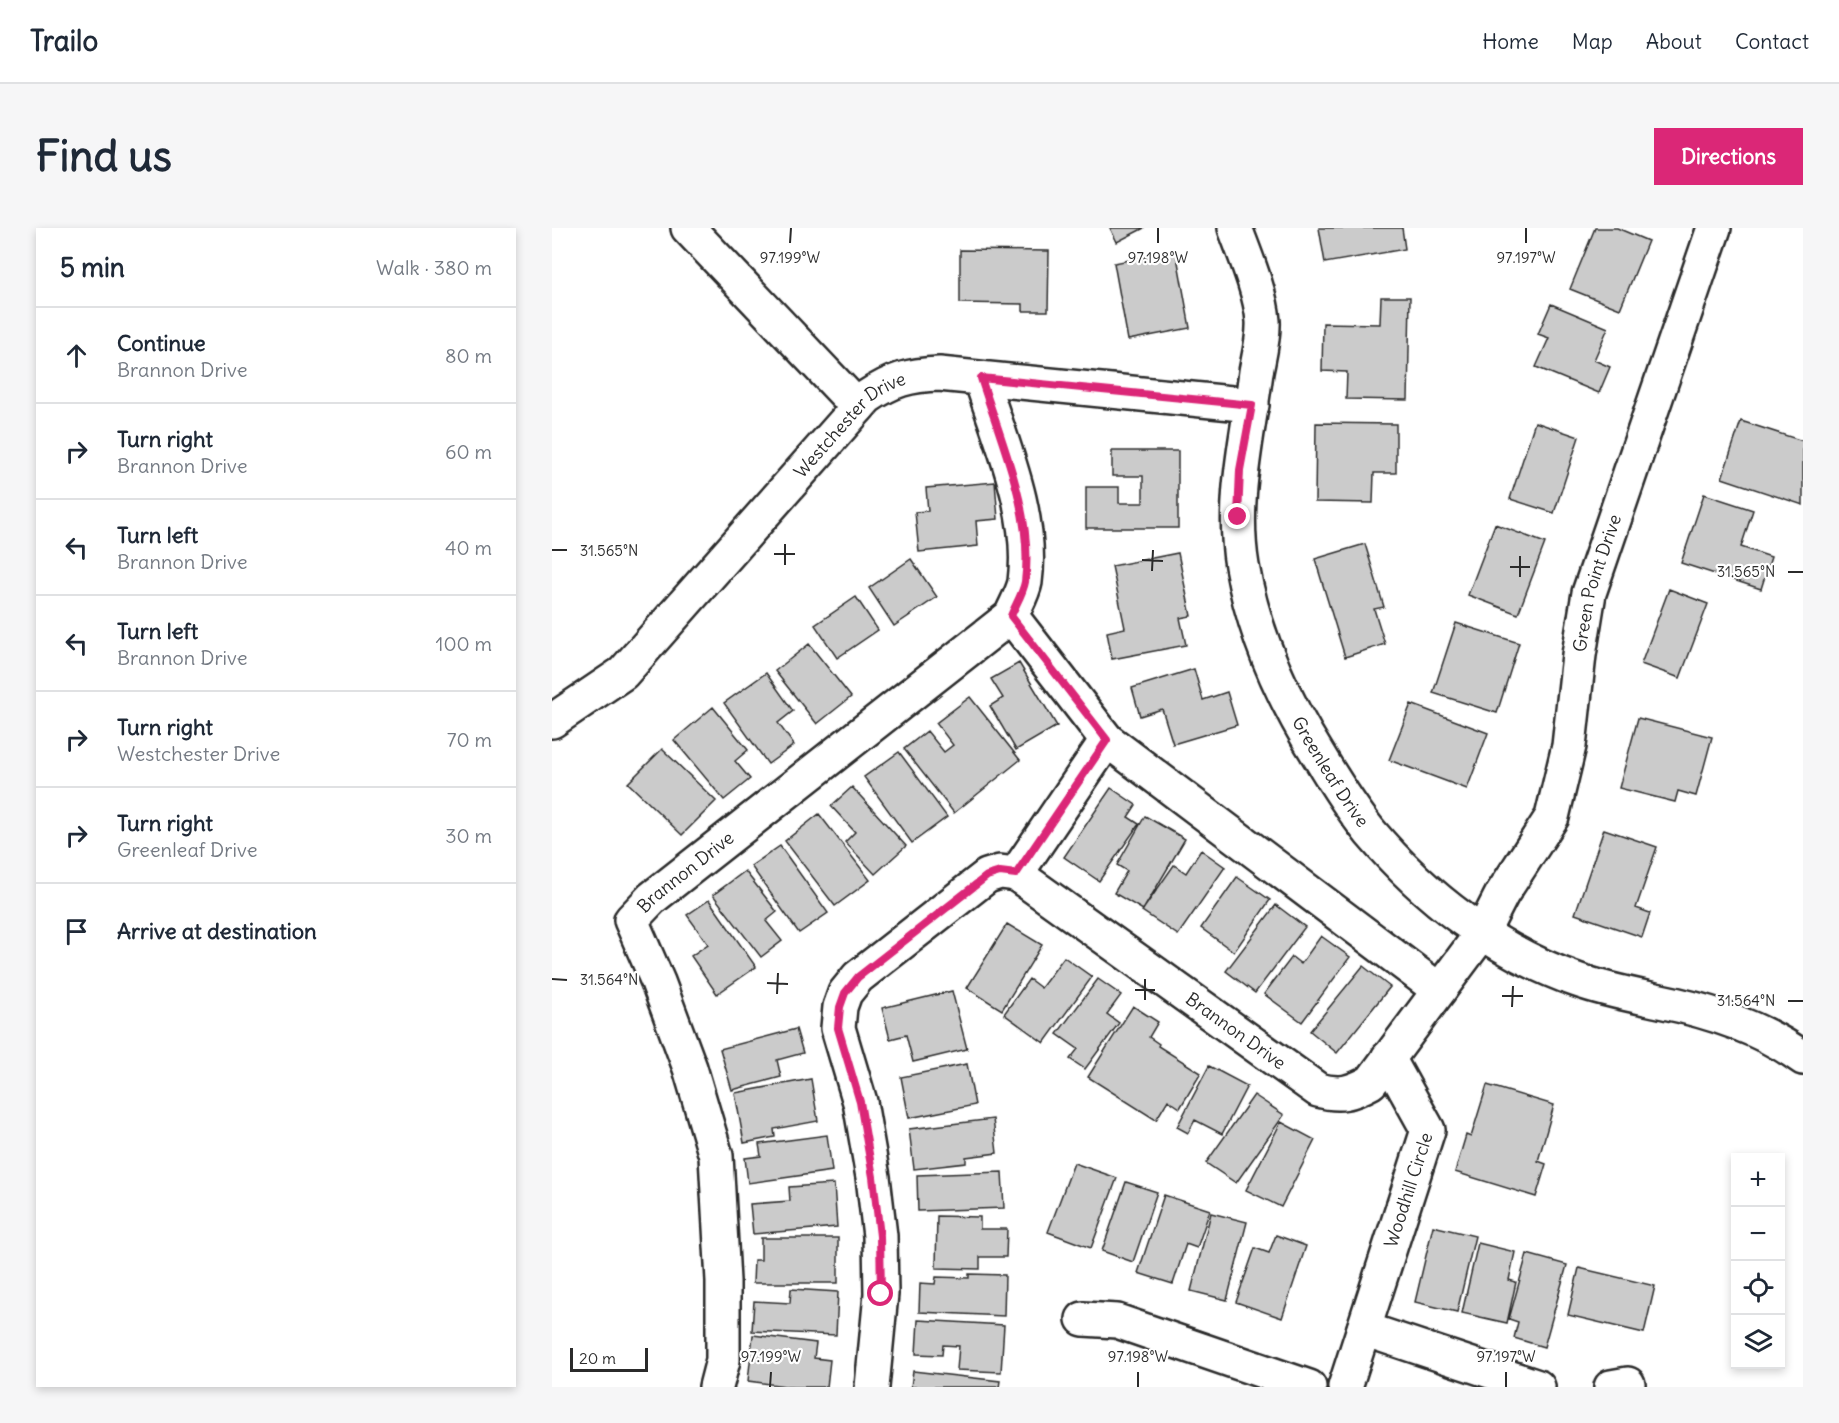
<!DOCTYPE html>
<meta charset="utf-8">
<style>
body{margin:0;font-family:Delius,sans-serif;background:#f6f6f7;color:#1f2937}
.controls{position:absolute;right:18px;bottom:18px;display:grid;overflow:hidden;border-radius:0px;box-shadow:0 3px 9px #0003}
.controls button{width:54px;height:54px;display:grid;place-items:center;padding:0;border:0;border-bottom:2px solid #e0e1e3;background:#fff;color:#1f2937;font:30px sans-serif}
.scale{position:absolute;left:18px;bottom:15px;width:78px;box-sizing:border-box;padding-left:6px;border:3px solid #2b2b2b;border-top:0;font-size:16px;line-height:21px;white-space:nowrap;color:#2b2b2b;-webkit-text-stroke:4px #fff;paint-order:stroke}
.stop{position:absolute;width:18px;height:18px;margin:-14px;border:4px solid #db2777;border-radius:50%;background:#fff}
.stop.end{background:#db2777;border-color:#fff;box-shadow:0 2px 6px #0008}
.list{margin:0;padding:0;list-style:none}
h2{display:flex;justify-content:space-between;align-items:center;height:78px;margin:0;padding:0 24px;font-size:26px}
h2 small{font-size:20px;font-weight:400;color:#747a83}
.list li{display:grid;grid-template-columns:39px 1fr auto;gap:18px;align-items:center;box-sizing:border-box;height:96px;padding:0 24px;border-top:2px solid #e0e1e3}
.list b{display:block;font-size:22px;white-space:nowrap}
.list p{margin:0;font-size:20px;white-space:nowrap;color:#747a83}
.list em{font-size:20px;font-style:normal;color:#747a83}
.icon{flex:none;width:33px;height:33px;fill:none;stroke:currentColor;stroke-width:2;stroke-linecap:round;stroke-linejoin:round}
.map{position:relative;flex:none;width:1251px;height:1159px;overflow:hidden;border-radius:0px}
header{display:flex;align-items:center;gap:36px;box-sizing:border-box;height:84px;padding:0 30px;background:#fff;border-bottom:2px solid #e0e1e3}
header strong{font-size:28px}
nav{display:flex;gap:33px;margin-inline-start:auto;font-size:21px}
.intro{display:flex;align-items:center;justify-content:space-between;box-sizing:border-box;height:144px;padding:0 36px}
h1{margin:0;font-size:42px}
.button{padding:15px 27px;border-radius:0px;background:#db2777;color:#fff;font-size:21px;font-weight:700}
main{display:flex;gap:36px;padding:0 36px}
aside{flex:1;background:#fff;border-radius:0px;box-shadow:0 3px 9px #0003}
.map>svg:first-child{display:block}
.building{fill:#cbcbcb;stroke:#2b2b2b;stroke-width:1.5}
.lines{fill:none;stroke-linecap:round;stroke-linejoin:round}
.minor-casing{stroke:#2b2b2b;stroke-width:38}
.minor{stroke:#fff;stroke-width:33}
.route{stroke:#db2777;stroke-width:8}
.ticks{fill:none;stroke:#2b2b2b;stroke-width:2}
.labels{text-anchor:middle;stroke-width:4.5;stroke-linejoin:round;paint-order:stroke}
.street-label{font-size:18px;fill:#2b2b2b;stroke:#fff}
.ticks-label{font-size:15px;text-anchor:middle;fill:#2b2b2b;stroke:#fff;stroke-width:4.5;stroke-linejoin:round;paint-order:stroke}
</style>
<header>
<strong>Trailo</strong>
<nav><a>Home</a><a>Map</a><a>About</a><a>Contact</a></nav>
</header>
<div class="intro"><h1>Find us</h1><a class="button">Directions</a></div>
<main>
<aside>
<h2>5 min<small>Walk · 380 m</small></h2>
<ul class="list">
<li><svg class="icon" aria-label="ahead" viewBox="0 0 24 24"><path d="M12 20V5M6 11l6-6 6 6"/></svg><div><b>Continue</b><p>Brannon Drive</p></div><em>80 m</em></li>
<li><svg class="icon" aria-label="right" viewBox="0 0 24 24"><path d="M7 20v-9h11M14 6l5 5-5 5"/></svg><div><b>Turn right</b><p>Brannon Drive</p></div><em>60 m</em></li>
<li><svg class="icon" aria-label="left" viewBox="0 0 24 24"><path d="M17 20v-9H6M10 6l-5 5 5 5"/></svg><div><b>Turn left</b><p>Brannon Drive</p></div><em>40 m</em></li>
<li><svg class="icon" aria-label="left" viewBox="0 0 24 24"><path d="M17 20v-9H6M10 6l-5 5 5 5"/></svg><div><b>Turn left</b><p>Brannon Drive</p></div><em>100 m</em></li>
<li><svg class="icon" aria-label="right" viewBox="0 0 24 24"><path d="M7 20v-9h11M14 6l5 5-5 5"/></svg><div><b>Turn right</b><p>Westchester Drive</p></div><em>70 m</em></li>
<li><svg class="icon" aria-label="right" viewBox="0 0 24 24"><path d="M7 20v-9h11M14 6l5 5-5 5"/></svg><div><b>Turn right</b><p>Greenleaf Drive</p></div><em>30 m</em></li>
<li><svg class="icon" aria-label="arrive" viewBox="0 0 24 24"><path d="M6 21V4h12l-3 4 3 4H6"/></svg><div><b>Arrive at destination</b></div></li>
</ul>
</aside>
<div class="map">
<svg width="1251" height="1159" viewBox="0 0 1251 1159">
<rect width="100%" height="100%" fill="#fff"/>
<filter id="ink" filterUnits="userSpaceOnUse"><feTurbulence type="fractalNoise" baseFrequency=".0167" numOctaves="2"/><feDisplacementMap in="SourceGraphic" scale="12" xChannelSelector="R" yChannelSelector="G"/><feConvolveMatrix kernelMatrix="1 2 1 2 8 2 1 2 1" color-interpolation-filters="sRGB"/></filter>
<g filter="url(#ink)">
<path class="building" d="M 558,0 L 592,0 L 565,14 Z
M 767,0 L 850,0 L 853,21 L 773,35 Z
M 1043,0 L 1065,0 L 1096,13 L 1068,81 L 1018,61 Z
M 408,22 L 497,23 L 496,83 L 471,83 L 471,76 L 408,75 Z
M 624,23 L 638,100 L 576,112 L 562,35 Z
M 829,69 L 858,69 L 856,172 L 794,171 L 795,144 L 770,143 L 771,95 L 828,96 Z
M 999,76 L 1056,100 L 1042,132 L 1058,139 L 1047,165 L 984,139 L 997,110 L 986,106 Z
M 1189,193 L 1251,213 L 1251,277 L 1170,250 Z
M 983,194 L 1027,209 L 1002,285 L 958,271 Z
M 764,195 L 844,196 L 844,245 L 822,245 L 821,275 L 763,274 Z
M 560,223 L 626,223 L 626,300 L 534,300 L 534,259 L 567,259 L 567,275 L 591,275 L 591,248 L 560,248 Z
M 443,254 L 446,291 L 424,293 L 426,318 L 367,324 L 363,284 L 376,283 L 374,260 Z
M 1152,266 L 1201,282 L 1189,319 L 1219,329 L 1209,361 L 1129,335 Z
M 943,296 L 993,315 L 966,386 L 916,367 Z
M 813,316 L 832,379 L 822,381 L 833,416 L 793,429 L 763,331 Z
M 626,325 L 639,388 L 628,390 L 634,417 L 560,431 L 555,404 L 573,400 L 560,338 Z
M 359,331 L 385,369 L 342,398 L 317,360 Z
M 1117,361 L 1156,376 L 1128,450 L 1089,436 Z
M 304,369 L 326,402 L 285,430 L 263,397 Z
M 904,395 L 967,415 L 945,485 L 881,465 Z
M 257,416 L 299,469 L 265,496 L 223,443 Z
M 467,435 L 505,498 L 464,522 L 438,478 L 451,470 L 439,451 Z
M 642,441 L 651,472 L 675,464 L 685,497 L 621,516 L 610,481 L 588,488 L 580,460 Z
M 214,445 L 241,483 L 226,495 L 242,517 L 216,536 L 172,475 Z
M 418,469 L 468,532 L 402,585 L 352,521 L 375,503 L 392,524 L 401,517 L 384,495 Z
M 859,476 L 936,505 L 915,561 L 837,532 Z
M 161,479 L 196,522 L 183,533 L 198,551 L 172,572 L 122,512 Z
M 1086,490 L 1160,509 L 1144,568 L 1126,563 L 1123,574 L 1067,560 Z
M 110,521 L 164,573 L 130,607 L 76,555 Z
M 347,524 L 395,589 L 360,615 L 312,549 Z
M 300,559 L 354,618 L 323,646 L 293,614 L 303,604 L 279,578 Z
M 559,560 L 584,577 L 576,589 L 587,596 L 547,653 L 512,629 Z
M 267,586 L 318,652 L 283,678 L 233,613 Z
M 593,588 L 633,611 L 591,682 L 562,665 L 575,643 L 565,637 Z
M 1052,601 L 1105,619 L 1084,680 L 1098,685 L 1090,709 L 1023,686 Z
M 228,618 L 276,685 L 247,705 L 199,638 Z
M 649,622 L 673,639 L 626,707 L 590,683 L 622,637 L 634,645 Z
M 193,643 L 225,684 L 214,693 L 230,713 L 209,729 L 161,667 Z
M 685,649 L 718,672 L 682,724 L 649,700 Z
M 157,672 L 204,739 L 165,766 L 139,728 L 156,716 L 135,687 Z
M 724,677 L 753,699 L 703,765 L 674,743 Z
M 455,696 L 490,717 L 450,782 L 415,760 Z
M 769,708 L 798,729 L 750,794 L 712,766 L 740,729 L 749,736 Z
M 512,729 L 540,749 L 492,815 L 452,786 L 477,751 L 489,760 Z
M 811,738 L 838,759 L 785,825 L 758,803 Z
M 546,751 L 569,767 L 555,786 L 567,795 L 533,841 L 518,831 L 526,821 L 505,806 Z
M 400,763 L 415,821 L 361,834 L 354,807 L 338,811 L 330,780 Z
M 581,778 L 606,794 L 597,809 L 607,816 L 606,818 L 649,845 L 628,880 L 616,872 L 604,892 L 536,849 Z
M 244,801 L 251,825 L 225,832 L 229,849 L 180,862 L 168,821 Z
M 415,836 L 423,877 L 357,890 L 349,849 Z
M 657,838 L 695,858 L 670,906 L 643,892 L 636,905 L 625,899 Z
M 259,851 L 266,893 L 222,901 L 223,909 L 192,915 L 183,865 Z
M 935,857 L 1002,877 L 986,933 L 994,936 L 984,969 L 903,944 L 914,907 L 919,909 Z
M 702,867 L 732,887 L 684,955 L 654,935 Z
M 441,891 L 445,925 L 414,929 L 414,935 L 362,941 L 357,901 Z
M 729,894 L 763,912 L 729,979 L 694,962 Z
M 275,907 L 280,943 L 196,955 L 193,930 L 209,928 L 207,916 Z
M 522,935 L 565,950 L 539,1020 L 496,1004 Z
M 450,944 L 452,980 L 366,983 L 365,947 Z
M 574,954 L 605,964 L 581,1034 L 550,1023 Z
M 282,956 L 285,999 L 201,1006 L 198,976 L 238,973 L 237,959 Z
M 612,967 L 658,982 L 645,1020 L 634,1016 L 621,1056 L 586,1045 Z
M 659,985 L 695,994 L 675,1072 L 639,1063 Z
M 385,988 L 428,989 L 428,1001 L 455,1001 L 454,1029 L 428,1029 L 428,1041 L 384,1040 Z
M 881,998 L 923,1008 L 905,1084 L 863,1074 Z
M 724,1007 L 754,1018 L 730,1090 L 684,1074 L 703,1020 L 717,1025 Z
M 209,1010 L 286,1010 L 286,1055 L 201,1055 L 202,1032 L 209,1032 Z
M 926,1015 L 963,1024 L 957,1052 L 964,1054 L 955,1095 L 910,1085 Z
M 975,1026 L 1015,1037 L 992,1119 L 962,1110 L 966,1094 L 957,1091 Z
M 1027,1040 L 1103,1058 L 1092,1105 L 1016,1087 Z
M 417,1046 L 453,1047 L 452,1088 L 367,1084 L 368,1055 L 383,1056 L 384,1049 L 417,1050 Z
M 239,1061 L 286,1064 L 284,1107 L 200,1103 L 202,1073 L 238,1075 Z
M 366,1092 L 452,1097 L 449,1144 L 405,1142 L 407,1118 L 391,1117 L 390,1127 L 364,1126 Z
M 201,1107 L 264,1115 L 262,1130 L 278,1132 L 275,1159 L 241,1159 L 196,1153 Z
M 361,1143 L 448,1153 L 447,1159 L 359,1159 Z"/>
<g class="lines">
<g class="minor-casing">
<g id="minor">
<path d="M 136,0 L 306,179"/>
<path id="s1" d="M 683,0 C 693,27 709,65 711,93 C 712,109 707,128 704,144 C 696,209 679,272 690,338 C 702,406 730,469 767,528 C 782,553 799,580 818,604 C 873,669 944,724 1025,752 C 1053,762 1080,767 1108,773 C 1158,783 1210,800 1251,830"/>
<path d="M 459,388 L 555,512 L 887,762"/>
<path id="s2" d="M 0,493 L 71,445 L 315,169 C 340,152 357,147 387,146 L 700,177"/>
<path id="s3" d="M 464,646 L 766,862 C 788,868 799,865 819,854 L 930,705 L 950,666 L 1000,589 L 1017,518 L 1027,427 L 1037,365 L 1162,0"/>
<path d="M 531,1091 L 565,1093 L 757,1159"/>
<path d="M 812,1101 L 986,1159"/>
<path id="s4" d="M 164,1159 L 171,1132 L 171,1053 L 164,928 L 138,840 L 106,754 L 79,692 L 100,670 L 459,388 C 463,378 471,365 473,354 C 482,286 449,214 429,151"/>
<path d="M 320,1159 L 329,1066 L 328,1008 L 321,949 L 308,874 L 286,800 L 288,779 L 293,765 L 306,749 L 435,648 L 448,644 L 464,646 L 555,512"/>
<path id="s5" d="M 793,1159 L 876,902 L 836,830"/>
<path d="M 1059,1159 L 1076,1156"/>
</g>
</g>
<use href="#minor" class="minor"/>
</g>
</g>
<g class="lines" filter="url(#ink)">
<path class="route" d="M 329,1066 L 328,1008 L 321,949 L 308,874 L 286,800 L 288,779 L 293,765 L 306,749 L 435,648 L 448,644 L 464,646 L 555,512 L 459,388 C 463,378 471,365 473,354 C 482,286 449,214 429,150 L 700,177 L 688,242 L 686,289"/>
</g>
<path class="ticks" d="M 238,15 L 239,0M 606,15 L 606,0M 974,15 L 974,0M 0,322 L 15,322M 222,326 L 243,326M 590,332 L 611,333M 233,337 L 233,316M 958,339 L 978,339M 600,343 L 601,322M 1236,344 L 1251,344M 968,349 L 968,328M 0,751 L 15,752M 215,755 L 236,756M 583,762 L 603,762M 225,766 L 226,745M 950,768 L 971,768M 593,772 L 593,751M 1236,773 L 1251,773M 960,779 L 961,758M 218,1159 L 219,1144M 586,1159 L 586,1144M 954,1159 L 954,1144"/>
<g class="labels">
<g class="street-label">
<text dy="6" stroke="none"><textPath href="#s2" startOffset="423">Westchester Drive</textPath></text>
<text dy="6" stroke="none"><textPath href="#s3" startOffset="987">Green Point Drive</textPath></text>
<text dy="6" stroke="none"><textPath href="#s1" startOffset="570">Greenleaf Drive</textPath></text>
<text dy="6" stroke="none"><textPath href="#s4" startOffset="556">Brannon Drive</textPath></text>
<text dy="6" stroke="none"><textPath href="#s3" startOffset="270">Brannon Drive</textPath></text>
<text dy="6" stroke="none"><textPath href="#s5" startOffset="207">Woodhill Circle</textPath></text>
</g>
</g>
<g class="ticks-label">
<text x="238" y="35">97.199°W</text>
<text x="606" y="35">97.198°W</text>
<text x="974" y="35">97.197°W</text>
<text x="57" y="328">31.565°N</text>
<text x="1194" y="349">31.565°N</text>
<text x="57" y="757">31.564°N</text>
<text x="1194" y="778">31.564°N</text>
<text x="219" y="1134">97.199°W</text>
<text x="586" y="1134">97.198°W</text>
<text x="954" y="1134">97.197°W</text>
</g>
</svg>
<div class="controls">
<button>+</button>
<button>−</button>
<button><svg class="icon" aria-label="locate" viewBox="0 0 24 24"><circle cx="12" cy="12" r="6"/><path d="M12 2v4M12 18v4M2 12h4M18 12h4"/></svg></button>
<button><svg class="icon" aria-label="layers" viewBox="0 0 24 24"><path d="M12 4l9 5-9 5-9-5zM3 14l9 5 9-5"/></svg></button>
</div>
<div class="scale">20 m</div>
<div class="stop" style="left:329px;top:1066px"></div>
<div class="stop end" style="left:686px;top:289px"></div>
</div>
</main>
